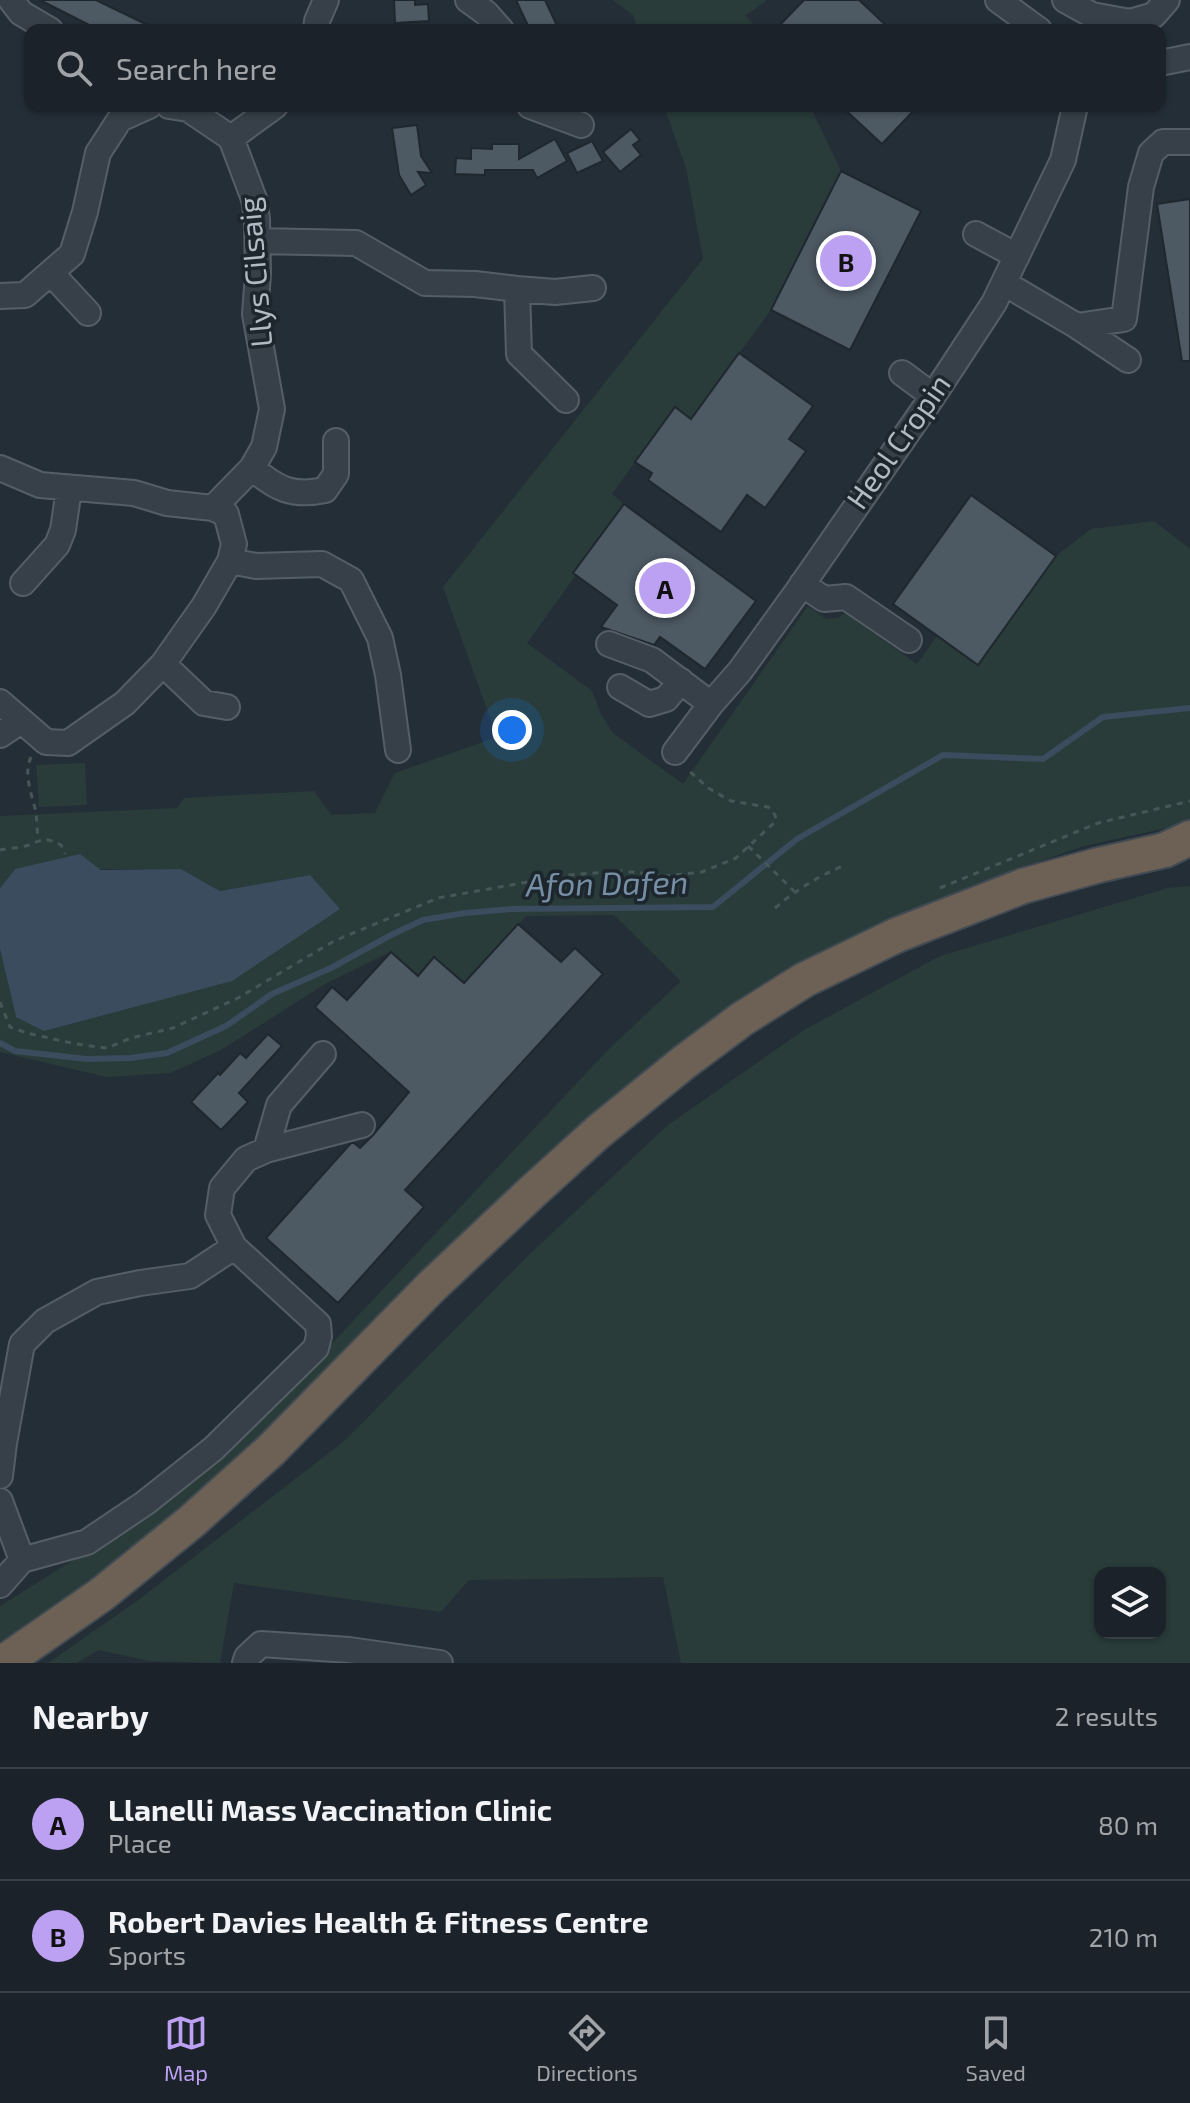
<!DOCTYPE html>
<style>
body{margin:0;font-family:"Exo 2",sans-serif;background:#282f35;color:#f1f3f6}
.controls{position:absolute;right:24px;bottom:24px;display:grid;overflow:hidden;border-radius:16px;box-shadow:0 2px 6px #0004}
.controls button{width:72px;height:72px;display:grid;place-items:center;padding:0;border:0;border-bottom:2px solid #393f46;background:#1b2229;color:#f1f3f6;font:40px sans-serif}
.you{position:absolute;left:512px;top:730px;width:28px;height:28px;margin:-20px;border:6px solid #fff;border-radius:50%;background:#1a73e8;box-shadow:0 0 0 12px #1a73e833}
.badge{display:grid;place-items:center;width:52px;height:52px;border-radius:50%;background:#bca0f2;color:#111;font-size:26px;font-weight:700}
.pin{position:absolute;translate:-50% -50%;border:4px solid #fff;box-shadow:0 2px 8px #0006}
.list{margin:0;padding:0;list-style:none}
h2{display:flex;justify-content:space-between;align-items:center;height:104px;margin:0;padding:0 32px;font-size:34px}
h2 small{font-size:26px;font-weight:400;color:#a0a4a8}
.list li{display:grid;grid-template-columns:52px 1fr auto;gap:24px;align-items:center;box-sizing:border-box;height:112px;padding:0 32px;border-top:2px solid #393f46}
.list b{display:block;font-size:30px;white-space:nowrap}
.list p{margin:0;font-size:26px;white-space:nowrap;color:#a0a4a8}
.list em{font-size:26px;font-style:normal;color:#a0a4a8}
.icon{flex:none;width:44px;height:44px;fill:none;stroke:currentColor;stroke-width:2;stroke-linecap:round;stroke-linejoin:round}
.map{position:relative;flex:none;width:1190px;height:1663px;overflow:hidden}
.search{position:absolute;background:#1b2229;box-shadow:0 2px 6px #0004;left:24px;right:24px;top:24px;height:88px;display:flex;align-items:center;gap:20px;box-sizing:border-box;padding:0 28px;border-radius:16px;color:#a0a4a8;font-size:30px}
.sheet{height:328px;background:#1b2229}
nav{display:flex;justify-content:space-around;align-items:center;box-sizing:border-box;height:112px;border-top:2px solid #393f46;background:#1b2229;font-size:22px;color:#a0a4a8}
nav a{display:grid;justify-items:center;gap:4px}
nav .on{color:#bca0f2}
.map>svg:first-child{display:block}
.green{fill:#293c3a;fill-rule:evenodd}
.water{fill:#3a4c5d}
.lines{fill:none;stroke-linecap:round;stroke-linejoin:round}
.stream{stroke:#3a4c5d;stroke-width:6}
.building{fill:#4d5963;stroke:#1f272f;stroke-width:2}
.minor-casing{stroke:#555e66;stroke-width:28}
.highway-casing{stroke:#424b53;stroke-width:38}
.path{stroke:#465757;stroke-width:3;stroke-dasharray:6 6;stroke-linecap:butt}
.minor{stroke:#374048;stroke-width:24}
.highway{stroke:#6d6155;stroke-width:34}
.labels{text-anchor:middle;stroke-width:7;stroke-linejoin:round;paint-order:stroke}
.street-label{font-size:30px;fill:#b2bbc4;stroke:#1d252d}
.water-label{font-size:32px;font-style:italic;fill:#768fa4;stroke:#1d252d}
</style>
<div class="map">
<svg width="1190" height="1663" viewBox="0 0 1190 1663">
<rect width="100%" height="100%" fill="#242e37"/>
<path class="green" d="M 613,0 L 767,0 L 745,16 L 760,30 L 638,30 L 633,15 Z
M 664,106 L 810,106 L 841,171 L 771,310 L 691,419 L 674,408 L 612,494 L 624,504 L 574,573 L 576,575 L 527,643 L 592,691 L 601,714 L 613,733 L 683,784 L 808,606 L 826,619 L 838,618 L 845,613 L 917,664 L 937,636 L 978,665 L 1056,556 L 1091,529 L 1154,521 L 1190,549 L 1190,823 L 1084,846 L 975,884 L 877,926 L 758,993 L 135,1552 L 0,1649 L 0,1606 L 131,1524 L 290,1388 L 608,1050 L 681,981 L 614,915 L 526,916 L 464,983 L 434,958 L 418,976 L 390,952 L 327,983 L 221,1050 L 170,1073 L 107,1077 L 0,1052 L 0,949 L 16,1017 L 310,875 L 220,891 L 181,869 L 15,869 L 0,888 L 0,816 L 177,808 L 184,798 L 314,791 L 331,815 L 375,813 L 395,773 L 497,737 L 443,587 L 703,259 L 686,168 Z
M 85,763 L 87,805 L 39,807 L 36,765 Z
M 1190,886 L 1190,1663 L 681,1663 L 663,1577 L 469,1580 L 441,1612 L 234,1583 L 220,1663 L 149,1661 L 99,1650 L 76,1663 L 48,1663 L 137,1601 L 343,1442 L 532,1252 L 668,1125 L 804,1030 L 940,956 L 1168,888 ZM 1100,1573 L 1160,1573 L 1160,1633 L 1100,1633 Z"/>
<path class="water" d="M 80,854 L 101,870 L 181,869 L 220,891 L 310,875 L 340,909 L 232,981 L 44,1031 L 16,1017 L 0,949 L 0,888 L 15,869 Z"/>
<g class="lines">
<path class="stream" d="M 0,1043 L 15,1051 L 87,1059 L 130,1058 L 167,1053 L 226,1026 L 272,994 L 331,968 L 391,935 L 423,920 L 465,913 L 512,909 L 713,907 L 797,839 L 943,755 L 1043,759 L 1103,717 L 1190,708"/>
</g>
<path class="building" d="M 40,0 L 96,0 L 158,30 L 99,30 Z
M 394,0 L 415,0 L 415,5 L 428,4 L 429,21 L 395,23 Z
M 516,0 L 545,0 L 559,30 L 530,30 Z
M 804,0 L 859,0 L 891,30 L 775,30 Z
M 841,106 L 918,106 L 882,144 Z
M 417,125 L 421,156 L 432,173 L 418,172 L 426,185 L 411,195 L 399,175 L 392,128 Z
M 631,129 L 640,140 L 633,145 L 641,155 L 620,172 L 603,152 Z
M 555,139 L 567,161 L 537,178 L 533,170 L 485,170 L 485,175 L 455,174 L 456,158 L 471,159 L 471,148 L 492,149 L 492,144 L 519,144 L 519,159 Z
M 592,141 L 603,161 L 577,173 L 567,153 Z
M 841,171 L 921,211 L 850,350 L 771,310 Z
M 1190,199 L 1190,361 L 1182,361 L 1157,204 Z
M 739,353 L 813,406 L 789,439 L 806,451 L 765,508 L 747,495 L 721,532 L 648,480 L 652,473 L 635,462 L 675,407 L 691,419 Z
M 971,495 L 1056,556 L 978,665 L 893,604 Z
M 624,504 L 756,601 L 705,669 L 660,637 L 654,645 L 601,627 L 617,605 L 573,573 Z
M 518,924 L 561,962 L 575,948 L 603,974 L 405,1190 L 424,1207 L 338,1303 L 266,1238 L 351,1143 L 354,1143 L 360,1148 L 373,1135 L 409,1092 L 315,1007 L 332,987 L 347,1000 L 391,952 L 418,976 L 434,957 L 464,983 Z
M 268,1034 L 282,1046 L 239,1093 L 248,1102 L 221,1130 L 191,1102 L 218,1073 L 220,1075 L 240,1053 L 246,1058 Z"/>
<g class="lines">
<g class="minor-casing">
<path id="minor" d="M 11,0 L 21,13 L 50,30
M 468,0 L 486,13 L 501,30
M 998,0 L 1039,30
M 1065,0 L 1092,15 L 1130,22 L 1154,15 L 1167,0
M 316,30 L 317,21 L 326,0
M 1160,63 L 1190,57
M 169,106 L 188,109 L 231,138 L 254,199 L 257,219 L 258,274 L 255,314 L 272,409 L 264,447 L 252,468 L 213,508
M 530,106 L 581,125
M 231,138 L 275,106
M 976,234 L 1017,256
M 258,241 L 356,243 L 425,283 L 475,284 L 517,289 L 519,354 L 566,400
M 51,273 L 88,313
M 1004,283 L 1077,326 L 1128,360
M 517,289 L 555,292 L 593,288
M 0,296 L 25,295 L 72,254 L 85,212 L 98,153 L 120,119 L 149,106
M 1077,326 L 1124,319 L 1141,187 L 1151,153 L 1163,142 L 1190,142
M 902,373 L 933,396
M 0,468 L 40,485 L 134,493 L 167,503 L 213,508 L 226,514 L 234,544 L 230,561 L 256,566 L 322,564 L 351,580 L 380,638 L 388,675 L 398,750
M 252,468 C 277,489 292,497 325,490 L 336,474 L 336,441
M 23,583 L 57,545 L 63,530 L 69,489
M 802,584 L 824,599 L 846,597 L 909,640
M 609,644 L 652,660 L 711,704
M 620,687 L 649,704 L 666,699 L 681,681
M 0,702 L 46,742 L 68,743 L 125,703 L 163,664
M 227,707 L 204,703 L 163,664 L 204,606 L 230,561
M 0,735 L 21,721
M 675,752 L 711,704 L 740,671 L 797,592 L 933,396 L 994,303 L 1063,160 L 1075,106
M 266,1150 L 279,1105 L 323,1054
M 0,1476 L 4,1443 L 22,1344 L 45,1321 L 97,1292 L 140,1283 L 190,1276 L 234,1247
M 0,1501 L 22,1560
M 0,1585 L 22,1560 L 87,1542 L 145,1503 L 213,1449 L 316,1348 L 319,1336 L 318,1324 L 234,1247 L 218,1215 L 222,1188 L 246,1159 L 266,1150 L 362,1125
M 245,1663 L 247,1657 L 261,1644 L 349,1650 L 440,1663"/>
</g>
<g class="highway-casing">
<path id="highway" d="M 3,1663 L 102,1594 L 192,1521 L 271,1450 L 431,1287 L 532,1192 L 598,1132 L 683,1063 L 742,1019 L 804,980 L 897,935 L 1023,886 L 1099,865 L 1165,850 L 1190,838"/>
</g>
<path class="path" d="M 31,757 C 23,774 32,794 36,813 C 37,821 37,830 38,839
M 748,846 L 794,891
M 0,850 C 9,848 20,848 29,845 C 44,839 45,837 61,845 L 65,854
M 940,888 L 1098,823 L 1190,801
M 775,908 C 797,889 819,876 845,865
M 0,1002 L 10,1027 L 27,1033 L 76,1044 L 107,1048 L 131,1038 L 173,1028 L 238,998 L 334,941 L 438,898 L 567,875 L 623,871 L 665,876 L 702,872 L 736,858 L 776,821 L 775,815 L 768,807 L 731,801 L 708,788 L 686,768"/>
<use href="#minor" class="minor"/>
<use href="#highway" class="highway"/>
</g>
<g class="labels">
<g class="street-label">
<text transform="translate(256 272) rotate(-95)" y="10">Llys Cilsaig</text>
<text transform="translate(899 442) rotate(-55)" y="10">Heol Cropin</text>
</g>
<g class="water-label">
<text transform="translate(607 884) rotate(-1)" y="11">Afon Dafen</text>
</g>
</g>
</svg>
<div class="controls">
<button><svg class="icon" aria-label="layers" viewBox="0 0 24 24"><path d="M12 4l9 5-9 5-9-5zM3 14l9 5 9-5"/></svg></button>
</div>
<div class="you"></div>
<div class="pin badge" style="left:665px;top:588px">A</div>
<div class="pin badge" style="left:846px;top:261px">B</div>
<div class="search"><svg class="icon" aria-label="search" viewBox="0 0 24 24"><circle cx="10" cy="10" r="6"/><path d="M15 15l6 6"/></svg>Search here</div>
</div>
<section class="sheet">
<h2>Nearby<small>2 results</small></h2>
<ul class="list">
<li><span class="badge">A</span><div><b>Llanelli Mass Vaccination Clinic</b><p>Place</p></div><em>80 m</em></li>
<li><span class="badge">B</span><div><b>Robert Davies Health &amp; Fitness Centre</b><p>Sports</p></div><em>210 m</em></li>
</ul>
</section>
<nav>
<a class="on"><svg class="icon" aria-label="map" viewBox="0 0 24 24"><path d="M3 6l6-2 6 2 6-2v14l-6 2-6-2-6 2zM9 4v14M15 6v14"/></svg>Map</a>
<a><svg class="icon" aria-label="directions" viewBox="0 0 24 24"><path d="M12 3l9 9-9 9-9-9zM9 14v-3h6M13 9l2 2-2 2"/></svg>Directions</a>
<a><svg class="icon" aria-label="saved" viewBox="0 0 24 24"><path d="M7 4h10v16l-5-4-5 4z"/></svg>Saved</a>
</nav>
